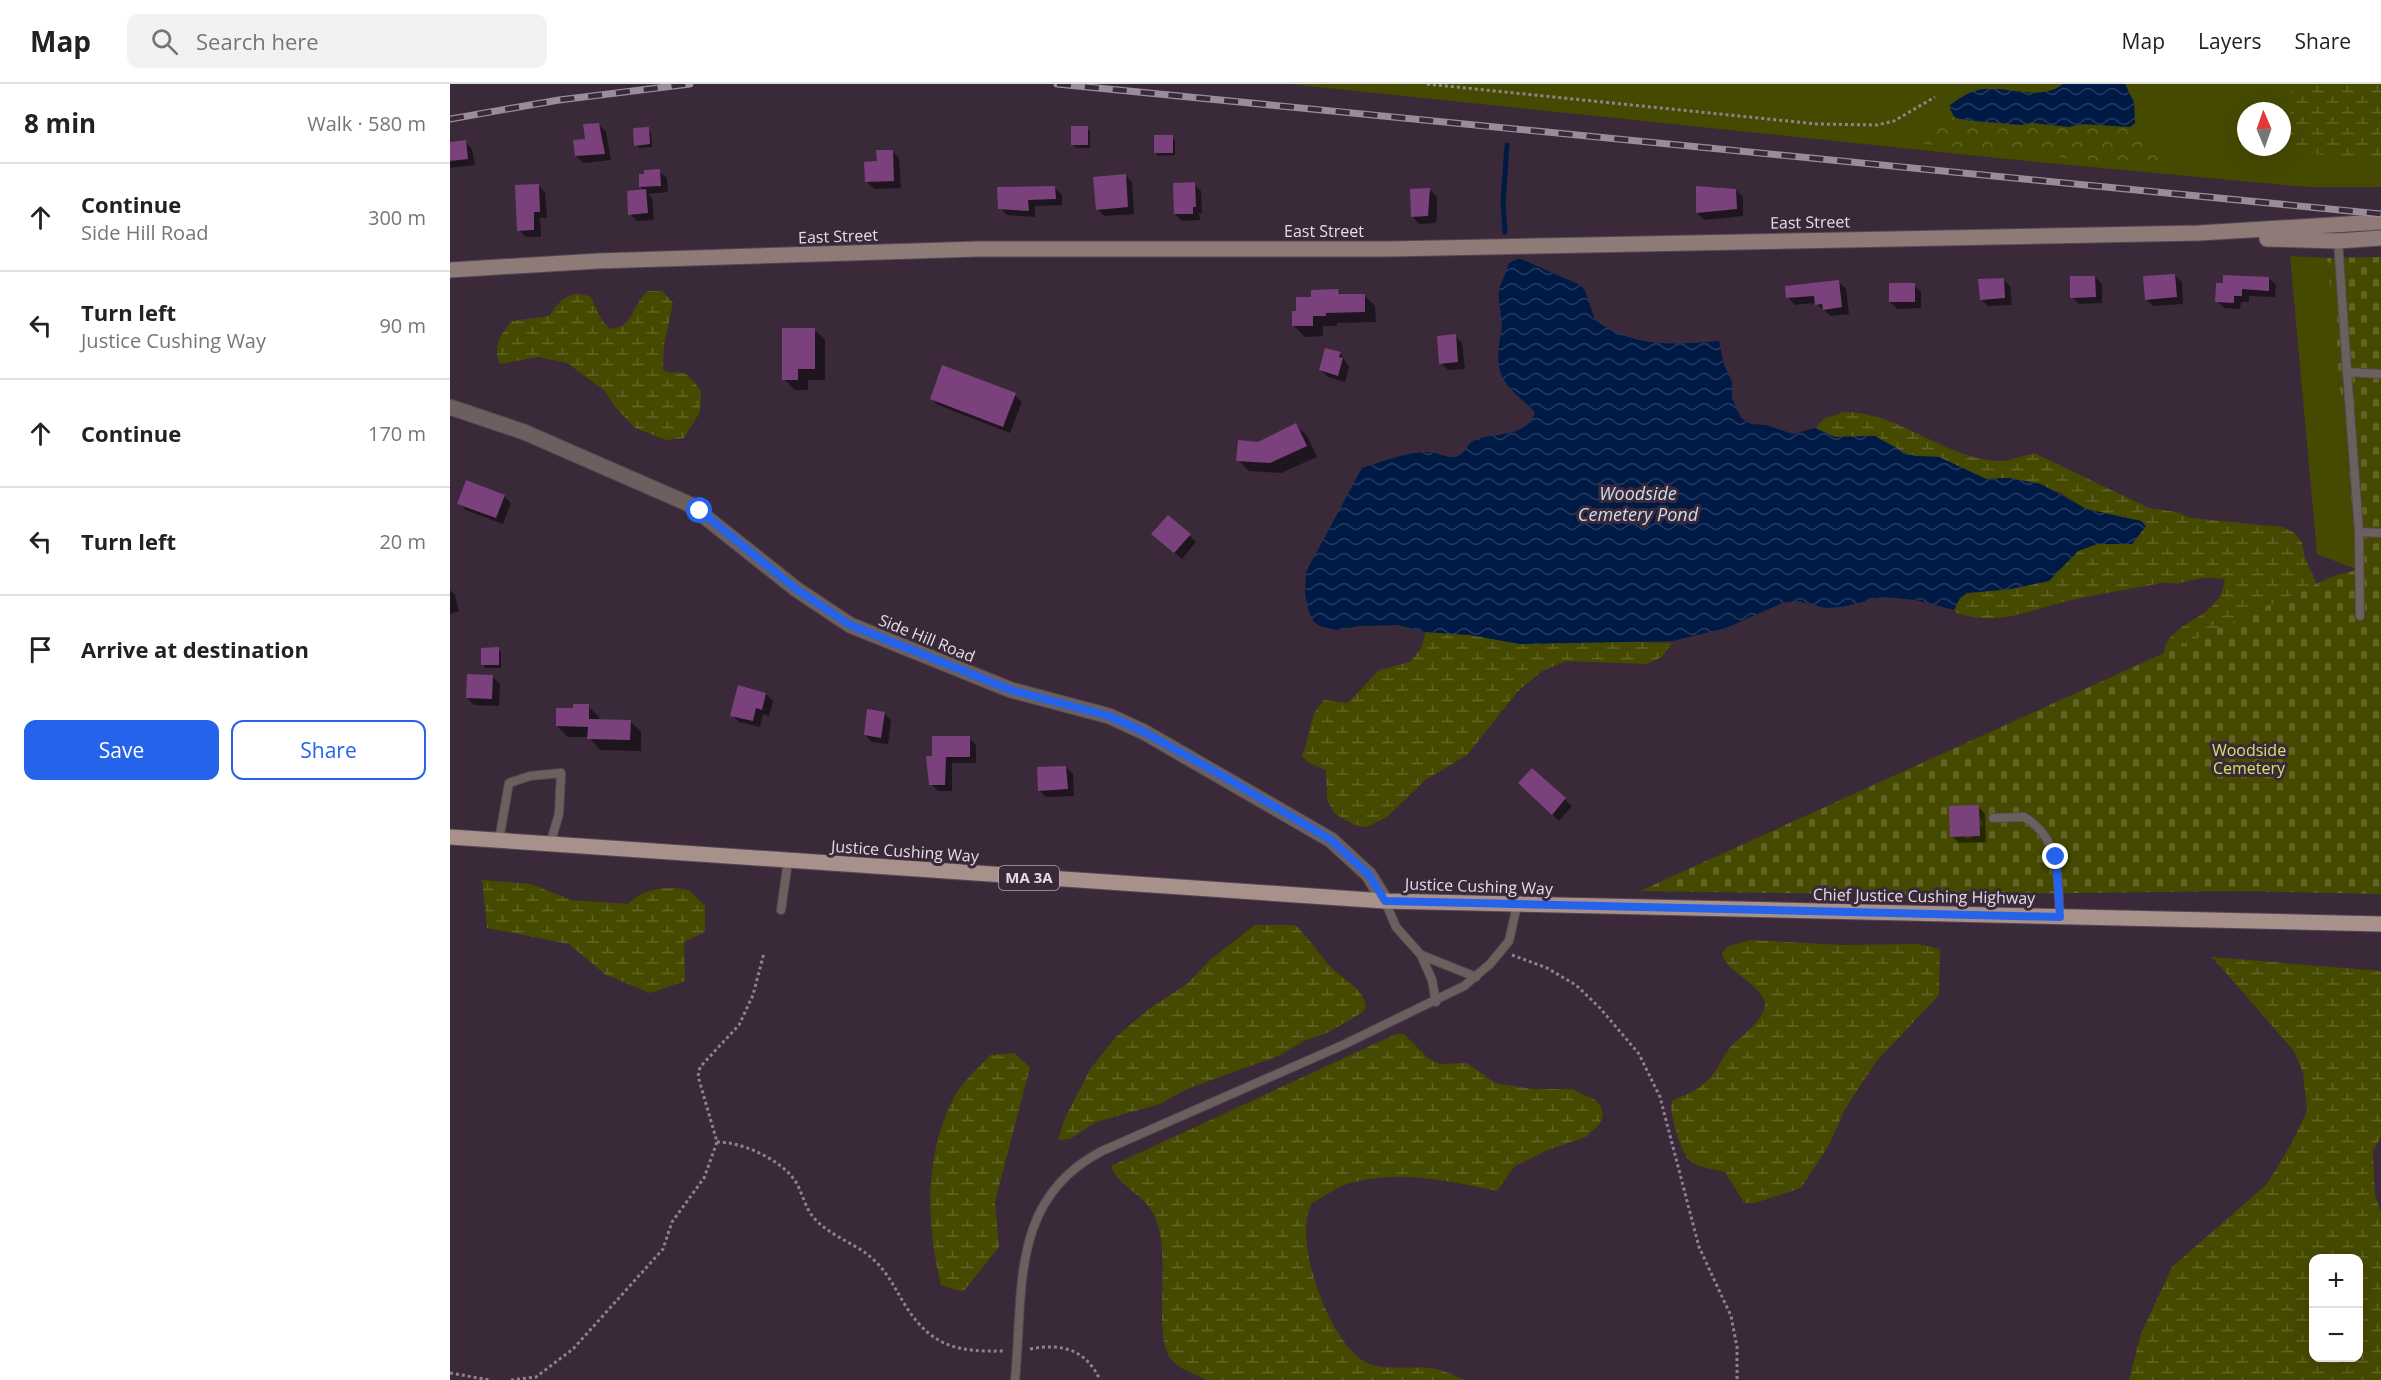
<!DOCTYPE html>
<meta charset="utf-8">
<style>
body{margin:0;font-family:"Open Sans",sans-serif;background:#f2f2f2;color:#222}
.controls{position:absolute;right:18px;bottom:18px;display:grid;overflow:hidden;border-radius:12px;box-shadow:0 6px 24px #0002}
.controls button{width:54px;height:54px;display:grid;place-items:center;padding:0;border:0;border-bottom:2px solid #e0e0e0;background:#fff;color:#222;font:30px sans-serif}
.compass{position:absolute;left:1787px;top:18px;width:54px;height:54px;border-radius:50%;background:#fff;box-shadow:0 6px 24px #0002;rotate:358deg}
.stop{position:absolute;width:18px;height:18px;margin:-14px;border:4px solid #2563eb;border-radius:50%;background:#fff}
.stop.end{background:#2563eb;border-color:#fff;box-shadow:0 2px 6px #0008}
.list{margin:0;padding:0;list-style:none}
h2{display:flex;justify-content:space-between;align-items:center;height:78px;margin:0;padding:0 24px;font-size:26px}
h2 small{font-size:20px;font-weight:400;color:#767676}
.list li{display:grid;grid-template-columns:39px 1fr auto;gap:18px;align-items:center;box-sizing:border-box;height:108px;padding:0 24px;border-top:2px solid #e0e0e0}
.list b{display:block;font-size:22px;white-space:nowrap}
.list p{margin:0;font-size:20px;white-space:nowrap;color:#767676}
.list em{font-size:20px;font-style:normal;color:#767676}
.actions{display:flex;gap:12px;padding:18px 24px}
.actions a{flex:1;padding:14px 0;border:2px solid #2563eb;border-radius:12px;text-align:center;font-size:21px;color:#2563eb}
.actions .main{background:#2563eb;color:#fff}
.icon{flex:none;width:33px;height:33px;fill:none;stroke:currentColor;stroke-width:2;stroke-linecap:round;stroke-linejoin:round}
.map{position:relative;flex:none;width:1931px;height:1296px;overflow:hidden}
header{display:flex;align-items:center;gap:36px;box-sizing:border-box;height:84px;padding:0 30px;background:#fff;border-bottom:2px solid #e0e0e0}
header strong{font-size:28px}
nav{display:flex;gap:33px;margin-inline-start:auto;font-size:21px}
.search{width:420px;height:54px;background:#f2f2f2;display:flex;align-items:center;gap:15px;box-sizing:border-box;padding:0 21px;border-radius:12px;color:#767676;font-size:22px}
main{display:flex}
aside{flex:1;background:#fff}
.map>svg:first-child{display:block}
.green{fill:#464a00;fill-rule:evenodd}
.forest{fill:url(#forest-crowns)}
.wetland{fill:url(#wetland-marsh);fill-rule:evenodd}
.cemetery{fill:url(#cemetery-stones)}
.water{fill:url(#water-waves)}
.shadow{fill:#0007}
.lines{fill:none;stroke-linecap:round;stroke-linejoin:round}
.stream{stroke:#001a46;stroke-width:5}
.building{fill:#7b417c}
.lane-casing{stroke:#554655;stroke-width:10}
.street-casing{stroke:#554655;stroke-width:17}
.secondary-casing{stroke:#554655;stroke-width:17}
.primary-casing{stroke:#554655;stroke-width:17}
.path{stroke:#8f828f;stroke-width:3;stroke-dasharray:3 3;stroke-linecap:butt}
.lane{stroke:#6c605e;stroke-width:8}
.street{stroke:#6c605e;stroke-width:15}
.secondary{stroke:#8e7b78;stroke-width:15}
.primary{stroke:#a8908b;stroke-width:15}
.rail-casing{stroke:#9a8d9a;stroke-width:7}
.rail{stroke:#392939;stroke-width:4.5;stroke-dasharray:14;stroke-linecap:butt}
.route{stroke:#2563eb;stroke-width:8}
.labels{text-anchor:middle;stroke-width:6;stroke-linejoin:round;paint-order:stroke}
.shield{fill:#392939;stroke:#b2a6b2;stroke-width:1.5}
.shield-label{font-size:15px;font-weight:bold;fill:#e6dce6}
.street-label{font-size:16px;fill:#e6dce6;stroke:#392939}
.park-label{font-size:16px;fill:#d8e169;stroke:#392939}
.water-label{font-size:18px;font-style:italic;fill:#cfdcee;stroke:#392939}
</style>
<header>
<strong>Map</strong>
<div class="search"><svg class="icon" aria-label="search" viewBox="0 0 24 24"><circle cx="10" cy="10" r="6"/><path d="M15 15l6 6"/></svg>Search here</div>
<nav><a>Map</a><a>Layers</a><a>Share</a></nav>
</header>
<main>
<aside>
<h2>8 min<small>Walk · 580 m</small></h2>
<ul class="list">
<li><svg class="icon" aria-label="ahead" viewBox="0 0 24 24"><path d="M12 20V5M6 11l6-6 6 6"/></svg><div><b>Continue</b><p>Side Hill Road</p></div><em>300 m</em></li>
<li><svg class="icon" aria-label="left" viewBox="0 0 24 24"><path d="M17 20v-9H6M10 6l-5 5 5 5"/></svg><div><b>Turn left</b><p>Justice Cushing Way</p></div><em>90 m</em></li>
<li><svg class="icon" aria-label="ahead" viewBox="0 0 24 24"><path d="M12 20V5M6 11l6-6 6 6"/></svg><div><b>Continue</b></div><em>170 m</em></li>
<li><svg class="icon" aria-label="left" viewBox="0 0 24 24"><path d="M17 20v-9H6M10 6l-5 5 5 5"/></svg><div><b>Turn left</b></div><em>20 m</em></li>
<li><svg class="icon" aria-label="arrive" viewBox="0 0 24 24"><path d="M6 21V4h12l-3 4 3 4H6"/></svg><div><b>Arrive at destination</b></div></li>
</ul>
<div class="actions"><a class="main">Save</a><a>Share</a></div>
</aside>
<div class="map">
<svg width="1931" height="1296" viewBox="0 0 1931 1296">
<defs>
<pattern id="forest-crowns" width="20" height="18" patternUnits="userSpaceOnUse" patternTransform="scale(1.5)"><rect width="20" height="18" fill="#464a00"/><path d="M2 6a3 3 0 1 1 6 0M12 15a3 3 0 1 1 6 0" fill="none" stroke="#616425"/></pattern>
<pattern id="wetland-marsh" width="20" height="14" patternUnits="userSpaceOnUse" patternTransform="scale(1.5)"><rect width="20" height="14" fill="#464a00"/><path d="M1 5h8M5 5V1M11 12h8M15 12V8" fill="none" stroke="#616425"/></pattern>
<pattern id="cemetery-stones" width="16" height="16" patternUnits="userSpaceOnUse" patternTransform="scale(1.5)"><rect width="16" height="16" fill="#464a00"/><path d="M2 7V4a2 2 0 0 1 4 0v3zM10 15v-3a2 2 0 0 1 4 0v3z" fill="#616425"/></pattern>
<pattern id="water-waves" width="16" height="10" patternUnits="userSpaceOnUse" patternTransform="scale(1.5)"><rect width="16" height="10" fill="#001a46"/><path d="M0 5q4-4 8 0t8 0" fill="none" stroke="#253b61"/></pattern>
</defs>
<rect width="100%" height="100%" fill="#392939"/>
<path class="green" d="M 839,0 L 1931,0 L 1931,103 L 1857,103 L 1586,78 ZM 1796,27 L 1832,27 L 1832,63 L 1796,63 Z
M 1840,172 L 1877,174 L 1908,486 L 1867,470 Z"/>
<path class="forest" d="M 1500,29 L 1504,33 L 1514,36 L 1571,41 L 1583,39 L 1619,43 L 1632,40 L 1680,43 L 1703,65 L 1732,79 L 1732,82 L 1719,84 C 1636,77 1554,66 1471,60 L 1469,54 L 1473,42 Z"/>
<path class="wetland" d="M 1841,0 L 1931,0 L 1931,72 C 1900,72 1865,78 1840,57 C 1837,36 1844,18 1841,0 Z
M 198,207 L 212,207 L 223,219 L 214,261 L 213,285 C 220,291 225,287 233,289 C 241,292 246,300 251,307 L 250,328 L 234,354 L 216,356 L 185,344 L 165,323 L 155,307 L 117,279 L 88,273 L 50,280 C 42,264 51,249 62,237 L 99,232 C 109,216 121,204 141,213 L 151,235 L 160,245 C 183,244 183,219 198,207 Z
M 1393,328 C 1448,327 1492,373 1546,377 C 1561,378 1572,370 1586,370 L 1699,424 L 1726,428 L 1741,434 L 1832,443 L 1843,448 L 1852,458 L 1855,474 L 1868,503 L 1889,806 L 1882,809 L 1843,807 L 1712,579 C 1713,573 1714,565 1716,560 C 1729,534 1771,534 1775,495 C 1756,493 1749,494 1731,499 C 1725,501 1718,498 1712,499 C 1687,503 1662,508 1636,513 C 1592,520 1552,545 1507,529 L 1504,526 L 1506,518 L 1517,509 L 1561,505 L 1599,497 L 1628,467 L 1647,460 L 1682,460 L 1691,437 L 1636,425 L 1610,408 L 1560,394 L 1536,395 L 1489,373 L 1465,372 L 1455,369 L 1425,352 L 1385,353 L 1365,344 L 1374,335 Z
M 976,548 L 1020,551 L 1070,560 L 1152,557 L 1222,559 L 1212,573 L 1197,580 L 1116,577 L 1092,587 L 1068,607 L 1017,671 L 975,696 L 937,733 L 917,743 L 904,741 L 884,729 L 877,715 L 876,686 L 859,679 L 852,672 C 861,652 858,631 874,616 L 898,619 L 929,586 L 960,578 L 971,564 Z
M 32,796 L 81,800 L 121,816 L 178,820 C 191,806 217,801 237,806 C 243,808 250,817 255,822 L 255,848 L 234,858 L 235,897 L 200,909 L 156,891 L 119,860 L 37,844 Z
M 805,841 L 845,841 C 860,854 869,871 882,884 C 895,897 912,903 916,922 L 913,928 L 877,949 L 856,956 L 828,972 L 739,1004 L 710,1020 L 646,1038 L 620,1055 L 608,1056 L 615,1034 L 641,984 L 666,953 L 699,925 L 737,900 L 762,874 Z
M 1301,856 L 1391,861 L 1468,860 L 1490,865 L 1489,911 L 1426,978 L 1395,1025 L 1379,1061 L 1351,1104 L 1305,1119 L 1294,1119 L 1275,1088 C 1264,1085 1247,1084 1238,1075 C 1231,1067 1218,1026 1222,1017 C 1231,1012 1243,1009 1251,1002 C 1265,992 1269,979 1278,966 C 1287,954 1321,933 1314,916 C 1305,896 1279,890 1272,870 L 1278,862 Z
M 1762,873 L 1931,887 L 1931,1053 L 1923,1067 L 1925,1111 L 1931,1128 L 1931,1296 L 1679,1296 L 1691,1250 L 1722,1183 L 1817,1100 L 1841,1060 L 1857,1027 L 1853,989 L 1844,967 ZM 1864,1174 L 1908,1174 L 1908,1274 L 1864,1274 Z
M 946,950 L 954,950 L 978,974 L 989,980 L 1017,979 L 1045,999 L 1082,1005 L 1122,1005 L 1145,1016 L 1151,1022 L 1153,1031 L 1149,1041 L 1136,1053 L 1100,1065 L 1065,1082 L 1047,1107 C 1000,1097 952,1086 904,1098 C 890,1101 875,1112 862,1119 C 841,1155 880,1259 915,1278 C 932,1287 960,1282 979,1284 C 992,1285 1003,1291 1014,1296 L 757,1296 C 745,1290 730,1286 721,1275 C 701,1251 724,1166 703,1129 C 693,1110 668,1102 661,1082 Z
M 564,969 L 580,983 L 545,1118 L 549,1163 L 513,1208 L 491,1201 C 476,1139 474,1071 504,1013 C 512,998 529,984 540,971 Z"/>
<path class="cemetery" d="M 1931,173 L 1931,810 L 1790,807 L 1458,811 L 1190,807 L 1886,491 L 1908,486 L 1877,174 Z"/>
<path class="water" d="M 1613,0 L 1675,0 L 1684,18 L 1685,39 L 1680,43 L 1632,40 L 1619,43 L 1583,39 L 1571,41 L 1514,36 L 1504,33 L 1499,22 C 1508,15 1517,9 1528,6 C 1557,0 1588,19 1613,0 Z
M 1069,174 L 1130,201 L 1135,206 L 1145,236 C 1182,264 1226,261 1269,257 L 1274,281 L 1282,298 L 1282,314 L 1291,334 L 1301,340 L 1316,341 L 1343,350 L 1365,344 L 1385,353 L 1425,352 L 1455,369 L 1465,372 L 1489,373 L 1536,395 L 1560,394 L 1591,400 L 1636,425 L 1691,437 L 1696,442 L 1682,460 L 1647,460 L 1628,467 L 1599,497 L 1561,505 L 1517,509 L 1510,514 L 1504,526 L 1466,516 L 1432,513 L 1392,523 L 1376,524 L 1347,517 L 1332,519 L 1276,544 L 1222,557 L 1070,560 L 1020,551 L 976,548 L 948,541 L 909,542 L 886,546 L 870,542 L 864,538 L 859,528 L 855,510 L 856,488 L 912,384 C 932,378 956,368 976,368 C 985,367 1000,376 1008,372 C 1015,369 1018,359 1025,356 C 1045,348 1078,354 1085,328 C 1053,298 1043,294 1051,248 C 1054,235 1047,220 1049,206 C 1051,197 1057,189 1058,180 Z"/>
<path class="shadow" d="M 149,41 L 156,48 L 161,76 L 133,79 L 126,72 Z
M 637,44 L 640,47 L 640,64 L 626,64 L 623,61 Z
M 198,45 L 201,48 L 202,63 L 189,64 L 186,61 Z
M 722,53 L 725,56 L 725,71 L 708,72 L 705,68 Z
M 15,58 L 22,65 L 25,81 L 0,84 L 0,60 Z
M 442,67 L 449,74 L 451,104 L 424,105 L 417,98 L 429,78 Z
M 209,87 L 217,94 L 218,108 L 198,110 L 202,114 L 204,136 L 187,137 L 180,130 L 195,107 L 191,103 Z
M 675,91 L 682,98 L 684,130 L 654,132 L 647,125 Z
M 744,100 L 751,107 L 752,129 L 749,129 L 750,136 L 732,137 L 725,130 Z
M 88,101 L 95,108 L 97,134 L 90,134 L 91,153 L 76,153 L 69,146 Z
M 1268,103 L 1270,106 L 1286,106 L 1293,113 L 1293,132 L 1254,136 L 1247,129 L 1247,104 Z
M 605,104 L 612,111 L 612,121 L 585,122 L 585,133 L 557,131 L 550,124 Z
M 980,106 L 987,113 L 987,136 L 985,139 L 969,140 L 962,132 Z
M 1725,191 L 1732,198 L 1733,220 L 1703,222 L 1696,215 Z
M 1645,193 L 1652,200 L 1652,219 L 1629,220 L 1622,213 Z
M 1819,194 L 1826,201 L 1825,213 L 1799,212 L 1799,218 L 1791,218 L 1790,225 L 1774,224 L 1767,217 L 1767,201 Z
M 1553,195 L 1560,202 L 1562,221 L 1538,222 L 1531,215 Z
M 1389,198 L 1396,205 L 1399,230 L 1381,232 L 1365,219 L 1345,221 L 1338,214 Z
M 1464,201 L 1471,208 L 1471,224 L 1447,225 L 1440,218 Z
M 888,207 L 893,212 L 914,211 L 925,222 L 926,238 L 887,239 L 887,242 L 873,242 L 873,252 L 855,253 L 844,242 L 848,228 L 863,214 Z
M 364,245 L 375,256 L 375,296 L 358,296 L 358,306 L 345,306 L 334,295 Z
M 1005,252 L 1012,259 L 1015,285 L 998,286 L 991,279 Z
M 890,269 L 899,283 L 895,298 L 878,293 L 871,286 Z
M 565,311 L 572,318 L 560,349 L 488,321 L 481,314 Z
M 846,341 L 857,352 L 867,373 L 831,389 L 799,387 L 788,376 L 808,359 Z
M 54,412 L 61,419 L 53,440 L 16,426 L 9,419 Z
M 739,451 L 746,458 L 732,475 L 710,456 Z
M 0,506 L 5,511 L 9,527 L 0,530 Z
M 48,565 L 51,568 L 51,584 L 36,584 L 33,581 Z
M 43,593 L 50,600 L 49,622 L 24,621 L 17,614 Z
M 316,610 L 323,617 L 319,632 L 313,630 L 310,643 L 289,638 L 282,631 Z
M 138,622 L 149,633 L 149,636 L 180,637 L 191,648 L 191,667 L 150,666 L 139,653 L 118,653 L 107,642 L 124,626 Z
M 434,629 L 441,636 L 438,660 L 422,658 L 415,651 Z
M 519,654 L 526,661 L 526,679 L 502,679 L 502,707 L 488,707 L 481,700 L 483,673 Z
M 616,683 L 623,690 L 624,712 L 596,713 L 589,706 Z
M 1082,686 L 1122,722 L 1109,737 L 1070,699 Z
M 1528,722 L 1535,730 L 1536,758 L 1509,759 L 1502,752 Z"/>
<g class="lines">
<path class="stream" d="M 1055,148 L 1053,118 L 1057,61"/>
</g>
<path class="building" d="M 149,39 L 155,70 L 125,72 L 123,56 L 135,55 L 133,40 Z
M 621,42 L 638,42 L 638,61 L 621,61 Z
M 199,43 L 200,60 L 184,62 L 183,44 Z
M 704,51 L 723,51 L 723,69 L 704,69 Z
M 16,56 L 18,75 L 0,77 L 0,58 Z
M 426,66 L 443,66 L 444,97 L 415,98 L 414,78 L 427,77 Z
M 210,85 L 211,102 L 189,103 L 189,90 L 194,90 L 194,86 Z
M 676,90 L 678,123 L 646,126 L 643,93 Z
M 745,98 L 746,123 L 743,123 L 743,130 L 724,130 L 723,99 Z
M 89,100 L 90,128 L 84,128 L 84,146 L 67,147 L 65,101 Z
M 605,102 L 606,115 L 578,116 L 579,127 L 548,125 L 547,103 Z
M 1246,102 L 1286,105 L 1287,125 L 1246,129 Z
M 980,104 L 978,132 L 961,133 L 960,105 Z
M 196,105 L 198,129 L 178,131 L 177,107 Z
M 1725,190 L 1727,213 L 1695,216 L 1693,192 Z
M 1773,191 L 1819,193 L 1819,207 L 1792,205 L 1792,212 L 1784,212 L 1784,219 L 1765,218 L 1766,199 L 1773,199 Z
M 1620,192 L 1645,192 L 1646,213 L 1620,214 Z
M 1554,194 L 1555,214 L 1530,216 L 1528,195 Z
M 1389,196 L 1392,223 L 1373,226 L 1372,220 L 1365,221 L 1364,212 L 1336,214 L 1335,202 Z
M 1439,199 L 1465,199 L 1465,218 L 1439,218 Z
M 888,205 L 889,210 L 915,210 L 915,228 L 876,229 L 876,232 L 863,232 L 863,242 L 842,242 L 842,227 L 846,227 L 846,213 L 861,213 L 861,206 Z
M 332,244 L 365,244 L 365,285 L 348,285 L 348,296 L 332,296 Z
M 1006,250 L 1008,278 L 989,280 L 987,252 Z
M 875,264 L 891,268 L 889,273 L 893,274 L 888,292 L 869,286 Z
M 492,281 L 566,309 L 553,343 L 480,315 Z
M 846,339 L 857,362 L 820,379 L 786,377 L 788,356 L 808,358 Z
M 16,396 L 55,411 L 46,434 L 7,420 Z
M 718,431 L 741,450 L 724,469 L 701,450 Z
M 49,563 L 49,581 L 31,581 L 31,564 Z
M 17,590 L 43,591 L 42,615 L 16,614 Z
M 288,601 L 316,609 L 312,626 L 306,624 L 303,637 L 280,632 Z
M 123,620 L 139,620 L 139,635 L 181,636 L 180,656 L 137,655 L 138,643 L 106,642 L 106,624 L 123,624 Z
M 417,625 L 435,628 L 431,654 L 414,651 Z
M 482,652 L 520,652 L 520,673 L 496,673 L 495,701 L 479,701 L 476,672 L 482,672 Z
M 616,682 L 618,705 L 588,707 L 587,683 Z
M 1082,684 L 1116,714 L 1102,731 L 1068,699 Z
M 1529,721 L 1530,752 L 1500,753 L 1499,722 Z"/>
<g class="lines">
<g class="lane-casing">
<path id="lane" d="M 1888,157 L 1897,288
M 1909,448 L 1931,449
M 1910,532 L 1909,448 L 1897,288 L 1931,290
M 1543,734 L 1574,733 C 1612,755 1607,795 1610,833
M 49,756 L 59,699 L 80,692 L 111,689 L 109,730 L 100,760
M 935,817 L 946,843 L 971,871 L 982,896 L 986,918
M 331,826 L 338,777
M 971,871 L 1026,893
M 565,1296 C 574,1206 559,1115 652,1067 L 893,961 L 1014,902 L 1040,880 L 1059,857 L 1067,821"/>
</g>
<g class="street-casing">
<path id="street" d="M 0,323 L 74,348 L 239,420 L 346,505 L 400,541 L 561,606 L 659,632 L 694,648 L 881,756 L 919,791 L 935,817"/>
</g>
<g class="secondary-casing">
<path id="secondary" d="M 1817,155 L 1888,157 L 1931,154
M 0,186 L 148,177 L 528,165 L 938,165 L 1749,149 L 1931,138"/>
</g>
<g class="primary-casing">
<path id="primary" d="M 0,753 L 935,817 L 1931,840"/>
</g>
<path class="path" d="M 977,0 L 1367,40 L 1427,41 L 1444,37 L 1485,13
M 1062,871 L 1097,884 L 1126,901 L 1150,924 L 1189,970 L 1210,1013 L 1249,1163 L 1281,1232 L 1287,1263 L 1287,1296
M 267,1058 C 292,1058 327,1074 343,1094 C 352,1105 354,1123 364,1134 C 381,1153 406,1159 424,1176 C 439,1190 446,1207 457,1224 C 483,1264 510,1268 555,1267
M 580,1265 C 611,1259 636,1265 650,1296
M 0,1289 L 40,1296
M 61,1296 L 86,1293 L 123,1265 L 213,1165 L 222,1138 L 254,1094 L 267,1058 L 248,992 L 250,983 L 289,941 L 303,911 L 314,869"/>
<use href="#lane" class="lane"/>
<use href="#street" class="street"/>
<use href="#secondary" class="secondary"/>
<use href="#primary" class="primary"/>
<g class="rail-casing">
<path id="rail" d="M 607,0 L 1931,130
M 0,35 L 109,16 L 240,0"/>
</g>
<use href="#rail" class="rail"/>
</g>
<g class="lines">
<path class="route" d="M 250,427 L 346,505 L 400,541 L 561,606 L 659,632 L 694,648 L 771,691 L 881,756 L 919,791 L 935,817 L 1610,833 L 1606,773"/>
</g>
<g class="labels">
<rect class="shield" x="549" y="782" width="60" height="24" rx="4.5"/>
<g class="shield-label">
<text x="579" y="799">MA 3A</text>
</g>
<g class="street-label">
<text transform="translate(1360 138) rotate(-1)" y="6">East Street</text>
<text x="874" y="153">East Street</text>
<text transform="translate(388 152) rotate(-2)" y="6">East Street</text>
<text transform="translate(477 554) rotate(22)" y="6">Side Hill Road</text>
<text transform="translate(455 767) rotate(4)" y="6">Justice Cushing Way</text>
<text transform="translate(1029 802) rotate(2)" y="6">Justice Cushing Way</text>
<text transform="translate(1474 812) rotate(1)" y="6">Chief Justice Cushing Highway</text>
</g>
<g class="park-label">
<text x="1799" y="672">Woodside<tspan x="1799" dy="18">Cemetery</tspan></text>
</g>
<g class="water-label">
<text x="1188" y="416">Woodside<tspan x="1188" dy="21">Cemetery Pond</tspan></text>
</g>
</g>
</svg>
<div class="controls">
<button>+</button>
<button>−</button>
</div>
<svg class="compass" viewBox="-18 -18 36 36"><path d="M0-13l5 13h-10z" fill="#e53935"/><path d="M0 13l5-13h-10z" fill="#767676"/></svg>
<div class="stop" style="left:250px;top:427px"></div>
<div class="stop end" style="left:1606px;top:773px"></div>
</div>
</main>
